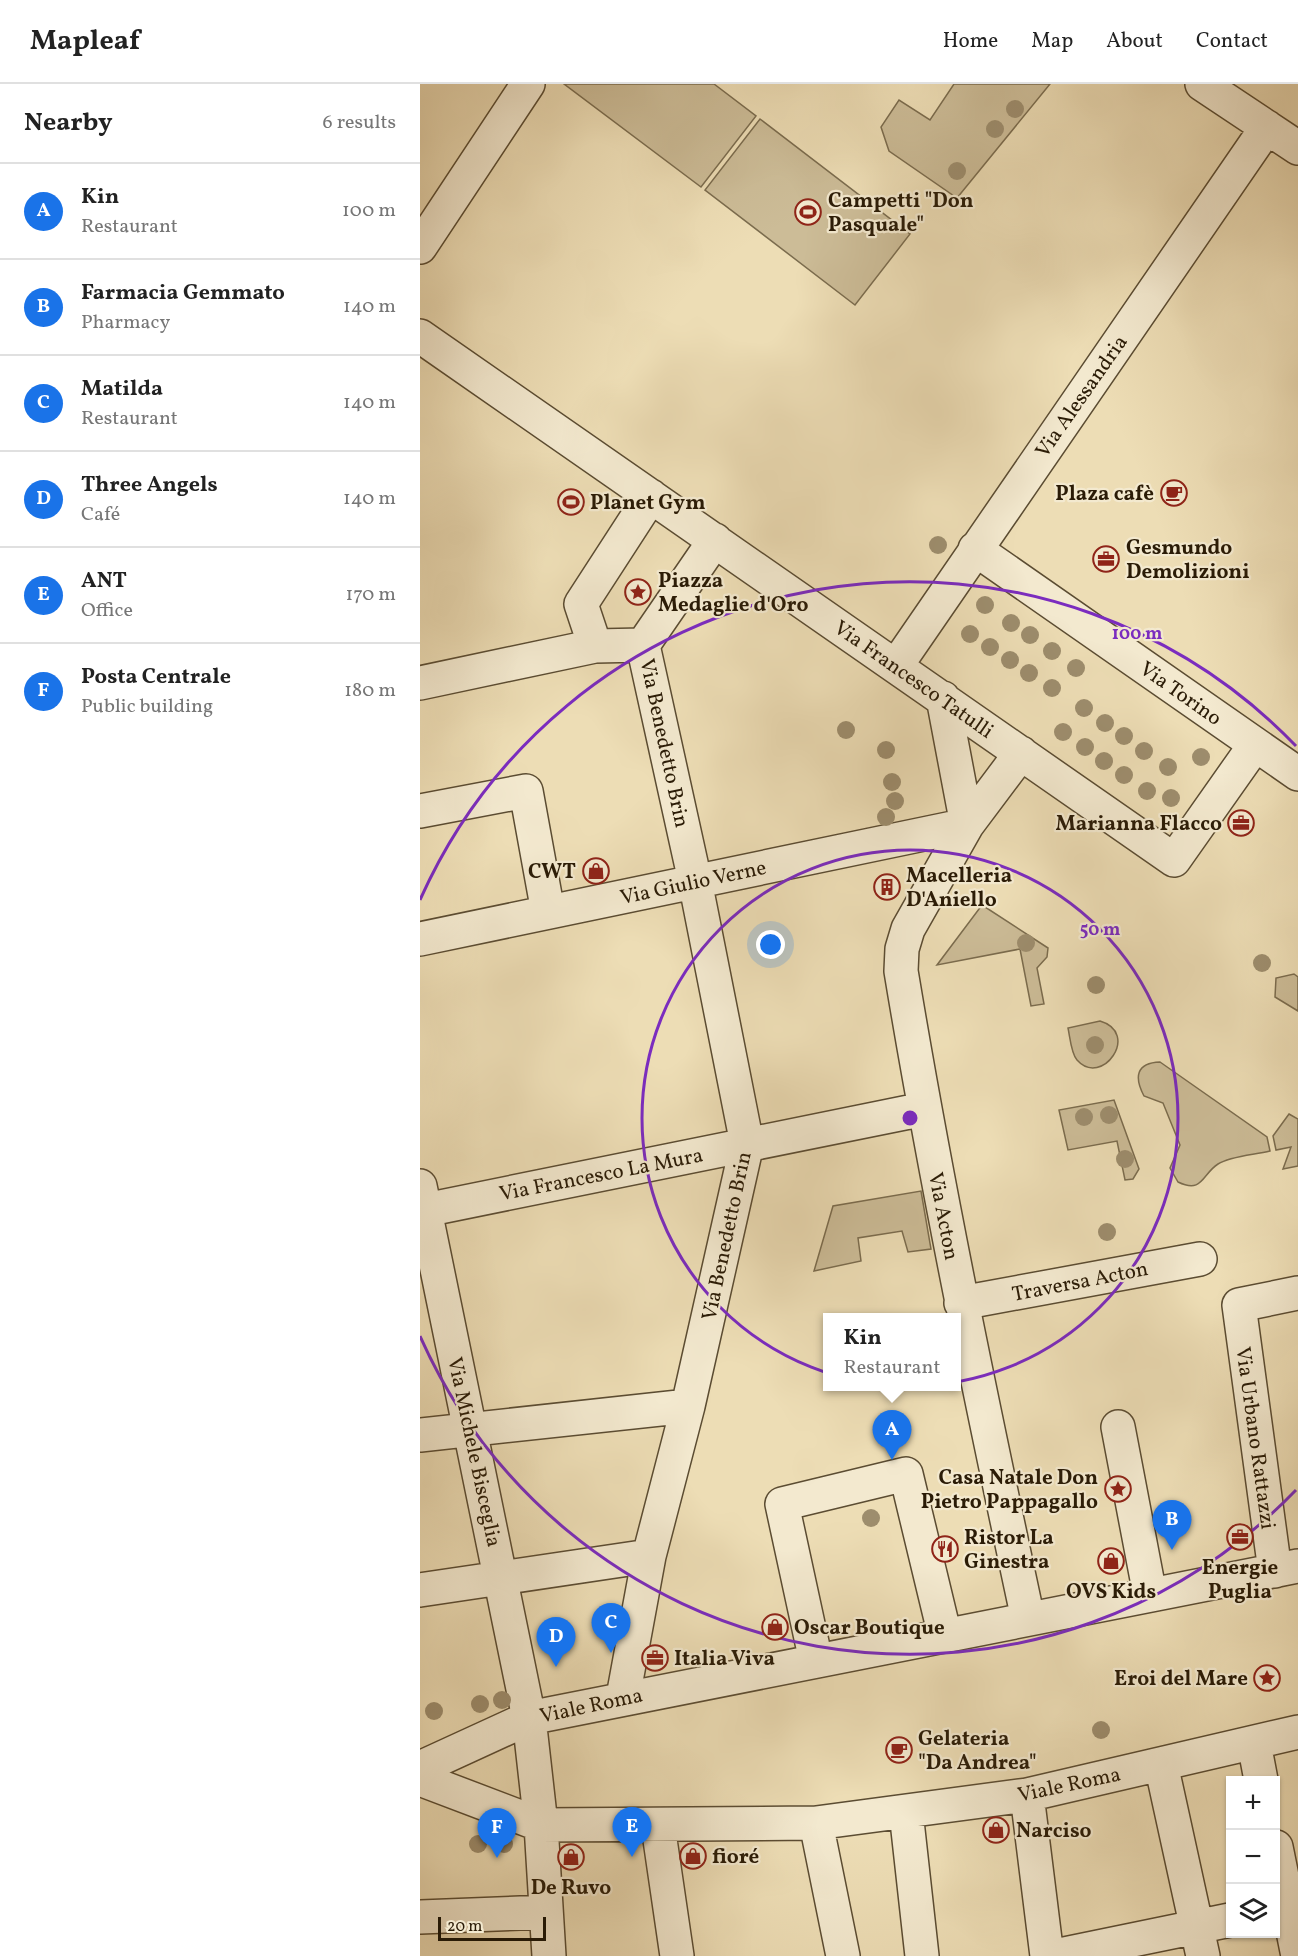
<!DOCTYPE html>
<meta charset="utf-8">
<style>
body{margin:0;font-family:Vollkorn,serif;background:#f6f6f6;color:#222}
.controls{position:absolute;right:18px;bottom:18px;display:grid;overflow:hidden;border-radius:0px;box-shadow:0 2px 4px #0004}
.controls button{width:54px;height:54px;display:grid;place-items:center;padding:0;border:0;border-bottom:2px solid #e0e0e0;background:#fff;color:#222;font:30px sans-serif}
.scale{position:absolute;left:18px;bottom:15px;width:108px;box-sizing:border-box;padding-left:6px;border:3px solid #2a1b06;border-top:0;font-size:16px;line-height:21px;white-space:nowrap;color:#2a1b06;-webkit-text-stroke:4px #f3e9cf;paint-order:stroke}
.you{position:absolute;left:351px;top:861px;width:21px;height:21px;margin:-15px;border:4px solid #fff;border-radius:50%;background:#1a73e8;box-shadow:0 0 0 9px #1a73e833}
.badge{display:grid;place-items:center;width:39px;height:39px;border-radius:50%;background:#1a73e8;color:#fff;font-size:20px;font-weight:700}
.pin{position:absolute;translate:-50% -50px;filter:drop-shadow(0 2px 3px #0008)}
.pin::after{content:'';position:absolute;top:32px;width:21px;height:18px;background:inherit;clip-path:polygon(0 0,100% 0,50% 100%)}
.popup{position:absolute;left:403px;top:1229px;width:138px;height:78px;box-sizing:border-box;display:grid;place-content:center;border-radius:0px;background:#fff;filter:drop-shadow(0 2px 4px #0005);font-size:20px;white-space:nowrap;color:#767676}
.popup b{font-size:22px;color:#222}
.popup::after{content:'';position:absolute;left:50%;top:100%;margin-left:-12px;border:12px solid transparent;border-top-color:#fff}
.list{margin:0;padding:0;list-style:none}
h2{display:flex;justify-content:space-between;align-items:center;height:78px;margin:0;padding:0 24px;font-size:26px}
h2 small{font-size:20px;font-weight:400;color:#767676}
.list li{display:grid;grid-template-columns:39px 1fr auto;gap:18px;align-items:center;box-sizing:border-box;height:96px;padding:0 24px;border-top:2px solid #e0e0e0}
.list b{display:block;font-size:22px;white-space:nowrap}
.list p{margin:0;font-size:20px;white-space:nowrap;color:#767676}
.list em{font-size:20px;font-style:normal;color:#767676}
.icon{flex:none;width:33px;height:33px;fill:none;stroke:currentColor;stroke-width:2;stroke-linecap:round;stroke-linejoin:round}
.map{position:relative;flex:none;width:878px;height:1872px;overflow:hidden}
header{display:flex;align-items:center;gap:36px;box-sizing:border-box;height:84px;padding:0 30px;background:#fff;border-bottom:2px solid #e0e0e0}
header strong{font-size:28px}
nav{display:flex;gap:33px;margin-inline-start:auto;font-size:21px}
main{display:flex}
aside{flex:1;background:#fff}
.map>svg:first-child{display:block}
.green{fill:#ccbc97;stroke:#7b6c4e;stroke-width:1.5}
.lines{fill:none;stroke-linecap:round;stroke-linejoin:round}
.minor-casing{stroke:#5b4c32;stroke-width:36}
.minor{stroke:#f3e9cf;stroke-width:33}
.tree{fill:#9d8d6d}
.ring{fill:none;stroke:#7b2cbf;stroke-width:3}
.labels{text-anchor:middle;stroke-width:4.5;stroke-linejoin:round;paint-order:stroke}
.poi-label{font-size:21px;font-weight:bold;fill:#2a1b06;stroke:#f3e9cf;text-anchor:start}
.street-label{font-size:21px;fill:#2a1b06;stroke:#f3e9cf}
.centre{fill:#7b2cbf;stroke:#f3e9cf;stroke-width:3}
.ring-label{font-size:18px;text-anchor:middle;font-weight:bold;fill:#7b2cbf;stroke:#f3e9cf;stroke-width:4.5;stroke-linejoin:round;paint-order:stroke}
</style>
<header>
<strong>Mapleaf</strong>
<nav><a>Home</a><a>Map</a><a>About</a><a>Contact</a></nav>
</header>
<main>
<aside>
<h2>Nearby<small>6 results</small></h2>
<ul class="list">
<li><span class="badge">A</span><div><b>Kin</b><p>Restaurant</p></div><em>100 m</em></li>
<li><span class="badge">B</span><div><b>Farmacia Gemmato</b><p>Pharmacy</p></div><em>140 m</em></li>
<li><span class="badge">C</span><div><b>Matilda</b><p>Restaurant</p></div><em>140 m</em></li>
<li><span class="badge">D</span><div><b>Three Angels</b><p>Café</p></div><em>140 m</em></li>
<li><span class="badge">E</span><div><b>ANT</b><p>Office</p></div><em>170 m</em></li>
<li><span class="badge">F</span><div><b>Posta Centrale</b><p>Public building</p></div><em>180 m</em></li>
</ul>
</aside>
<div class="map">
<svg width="878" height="1872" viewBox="0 0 878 1872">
<rect width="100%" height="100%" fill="#edddb5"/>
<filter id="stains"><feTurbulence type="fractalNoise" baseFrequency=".00333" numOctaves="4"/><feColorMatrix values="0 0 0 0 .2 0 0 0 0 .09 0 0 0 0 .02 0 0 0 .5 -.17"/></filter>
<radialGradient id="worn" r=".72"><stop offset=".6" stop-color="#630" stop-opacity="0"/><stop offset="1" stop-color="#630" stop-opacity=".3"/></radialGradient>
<path class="green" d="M 144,0 L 294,0 L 336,32 L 281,103 Z
M 534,0 L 630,0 L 537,114 L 469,67 L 461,43 L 479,16 L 510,36 Z
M 340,35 L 490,150 L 435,221 L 285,106 Z
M 562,821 L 628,864 L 627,873 L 617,884 L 624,920 L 611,922 L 600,865 L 517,881 Z
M 874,890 L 878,893 L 878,927 L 855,913 L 856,894 Z
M 680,937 C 721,949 682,1004 657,976 C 651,969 650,953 648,944 Z
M 740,978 L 847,1053 L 850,1067 C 834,1071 811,1072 798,1080 C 782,1090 783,1110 758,1098 L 750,1084 L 760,1061 L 743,1019 L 724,1012 C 714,993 716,979 740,978 Z
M 694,1016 L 719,1085 L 713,1095 L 705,1096 L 697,1057 L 648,1066 L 639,1026 Z
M 869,1030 L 878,1035 L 878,1082 L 863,1085 L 871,1063 L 856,1066 L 853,1052 Z
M 501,1107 L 511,1165 L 488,1168 L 482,1147 L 438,1154 L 441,1177 L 394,1187 L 413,1122 Z"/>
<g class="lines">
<g class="minor-casing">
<path id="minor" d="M 782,0 L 878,64
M 0,163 L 108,0
M 0,252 L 754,776 L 835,661
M 555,465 L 878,690
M 223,561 L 295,456
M 175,562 L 161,520 L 231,412
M 476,582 L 847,43
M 0,599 L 175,562 L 223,561 L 275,797 L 327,1060 L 268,1322 L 229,1472 L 203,1613
M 523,614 L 547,741
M 601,669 L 547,741 L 488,845 L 482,865 L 481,887 C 517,1104 562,1320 608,1535
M 0,727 L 106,707 L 128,828
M 0,855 L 547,741
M 0,1102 L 109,1634 L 121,1741 L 129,1872
M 0,1127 L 504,1025
M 541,1219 L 780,1175
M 698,1343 L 730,1511
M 0,1351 L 268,1322
M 855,1487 L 819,1221 L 878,1209
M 0,1506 L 229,1472
M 396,1577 L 362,1420 L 486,1390 L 525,1552
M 834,1659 L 841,1696
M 741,1680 L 783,1872
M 0,1684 L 109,1634 L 878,1482
M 0,1695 L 121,1741 L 396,1739 L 607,1711 L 878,1648
M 607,1711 L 627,1872
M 486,1728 L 502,1872
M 396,1739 L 423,1872
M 238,1742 L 257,1872
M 856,1763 L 878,1872
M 0,1833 L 125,1828
M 635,1872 L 810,1836"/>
</g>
<use href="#minor" class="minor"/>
</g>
<g class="tree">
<circle cx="595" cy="25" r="9"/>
<circle cx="575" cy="45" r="9"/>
<circle cx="537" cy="87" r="9"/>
<circle cx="518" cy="461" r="9"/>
<circle cx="565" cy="521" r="9"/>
<circle cx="591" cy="539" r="9"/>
<circle cx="550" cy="550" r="9"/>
<circle cx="610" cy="551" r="9"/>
<circle cx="570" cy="563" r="9"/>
<circle cx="632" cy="567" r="9"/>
<circle cx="590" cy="576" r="9"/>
<circle cx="656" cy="584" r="9"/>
<circle cx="609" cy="589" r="9"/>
<circle cx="632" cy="604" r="9"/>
<circle cx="664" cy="624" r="9"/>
<circle cx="685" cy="639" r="9"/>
<circle cx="426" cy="646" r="9"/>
<circle cx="643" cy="648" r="9"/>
<circle cx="704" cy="652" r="9"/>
<circle cx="665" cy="663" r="9"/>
<circle cx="466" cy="666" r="9"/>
<circle cx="724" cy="667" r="9"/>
<circle cx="781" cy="673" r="9"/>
<circle cx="684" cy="677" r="9"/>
<circle cx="748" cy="683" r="9"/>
<circle cx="704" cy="691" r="9"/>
<circle cx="472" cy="698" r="9"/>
<circle cx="727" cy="707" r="9"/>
<circle cx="751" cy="714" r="9"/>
<circle cx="475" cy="717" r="9"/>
<circle cx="466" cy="733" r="9"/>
<circle cx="606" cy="859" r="9"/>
<circle cx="842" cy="879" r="9"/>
<circle cx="676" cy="901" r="9"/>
<circle cx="675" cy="961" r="9"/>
<circle cx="689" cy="1031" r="9"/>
<circle cx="664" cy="1033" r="9"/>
<circle cx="705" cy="1075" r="9"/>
<circle cx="687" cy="1148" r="9"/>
<circle cx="451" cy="1434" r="9"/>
<circle cx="82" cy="1616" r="9"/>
<circle cx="60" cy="1620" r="9"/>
<circle cx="14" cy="1627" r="9"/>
<circle cx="681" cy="1646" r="9"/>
<circle cx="58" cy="1760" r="9"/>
<circle cx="84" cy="1760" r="9"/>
</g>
<g class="ring">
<circle cx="490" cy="1034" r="268"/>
<path d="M876 1406A536 536 0 0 1 0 1252M0 816A536 536 0 0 1 876 662"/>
</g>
<defs>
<g id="stadium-ring" transform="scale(1.35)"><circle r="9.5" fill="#f3e9cf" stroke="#8f2418" stroke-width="1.5"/><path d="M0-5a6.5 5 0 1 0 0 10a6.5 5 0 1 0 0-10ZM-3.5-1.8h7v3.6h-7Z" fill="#8f2418"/></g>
<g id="cafe-ring" transform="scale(1.35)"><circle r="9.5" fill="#f3e9cf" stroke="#8f2418" stroke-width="1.5"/><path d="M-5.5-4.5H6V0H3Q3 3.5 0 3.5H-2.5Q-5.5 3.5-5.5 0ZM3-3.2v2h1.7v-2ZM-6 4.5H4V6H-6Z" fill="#8f2418"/></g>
<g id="office-ring" transform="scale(1.35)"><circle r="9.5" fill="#f3e9cf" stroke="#8f2418" stroke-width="1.5"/><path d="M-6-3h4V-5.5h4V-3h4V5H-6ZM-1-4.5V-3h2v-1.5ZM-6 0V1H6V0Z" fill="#8f2418"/></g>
<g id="sight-ring" transform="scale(1.35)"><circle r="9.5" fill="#f3e9cf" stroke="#8f2418" stroke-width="1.5"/><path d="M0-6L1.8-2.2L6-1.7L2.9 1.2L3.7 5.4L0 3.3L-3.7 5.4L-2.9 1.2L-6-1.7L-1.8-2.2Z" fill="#8f2418"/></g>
<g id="shop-ring" transform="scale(1.35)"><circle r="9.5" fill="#f3e9cf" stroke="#8f2418" stroke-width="1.5"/><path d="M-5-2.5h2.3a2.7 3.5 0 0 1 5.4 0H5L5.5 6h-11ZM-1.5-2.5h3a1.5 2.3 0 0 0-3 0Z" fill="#8f2418"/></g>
<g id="building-ring" transform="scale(1.35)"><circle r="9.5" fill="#f3e9cf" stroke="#8f2418" stroke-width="1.5"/><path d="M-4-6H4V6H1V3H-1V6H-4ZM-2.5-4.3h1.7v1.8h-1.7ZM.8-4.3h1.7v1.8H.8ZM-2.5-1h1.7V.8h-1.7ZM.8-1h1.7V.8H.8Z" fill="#8f2418"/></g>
<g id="restaurant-ring" transform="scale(1.35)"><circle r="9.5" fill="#f3e9cf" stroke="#8f2418" stroke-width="1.5"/><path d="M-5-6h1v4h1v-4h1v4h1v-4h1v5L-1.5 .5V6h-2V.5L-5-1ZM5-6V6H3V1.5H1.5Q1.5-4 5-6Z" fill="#8f2418"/></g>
</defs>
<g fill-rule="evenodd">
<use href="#stadium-ring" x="388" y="128"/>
<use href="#cafe-ring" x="754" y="409"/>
<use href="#stadium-ring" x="151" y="418"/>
<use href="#office-ring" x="686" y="475"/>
<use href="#sight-ring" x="218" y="508"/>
<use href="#office-ring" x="821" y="739"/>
<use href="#shop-ring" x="176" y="787"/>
<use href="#building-ring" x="467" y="803"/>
<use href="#sight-ring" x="698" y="1405"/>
<use href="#office-ring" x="820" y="1453"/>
<use href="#restaurant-ring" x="525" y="1465"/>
<use href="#shop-ring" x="691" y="1477"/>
<use href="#shop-ring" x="355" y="1543"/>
<use href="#office-ring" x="235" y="1574"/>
<use href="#sight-ring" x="847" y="1594"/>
<use href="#cafe-ring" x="479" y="1666"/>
<use href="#shop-ring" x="576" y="1746"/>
<use href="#shop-ring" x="273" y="1772"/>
<use href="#shop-ring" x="151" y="1773"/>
</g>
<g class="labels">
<g class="poi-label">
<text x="408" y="123">Campetti "Don<tspan x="408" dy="24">Pasquale"</tspan></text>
<text x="734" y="416" text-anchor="end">Plaza cafè</text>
<text x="170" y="425">Planet Gym</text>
<text x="706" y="470">Gesmundo<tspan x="706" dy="24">Demolizioni</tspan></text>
<text x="238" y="503">Piazza<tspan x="238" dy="24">Medaglie d'Oro</tspan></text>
<text x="802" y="746" text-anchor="end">Marianna Flacco</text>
<text x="156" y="794" text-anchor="end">CWT</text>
<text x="486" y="798">Macelleria<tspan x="486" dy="24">D'Aniello</tspan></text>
<text x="678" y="1400" text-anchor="end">Casa Natale Don<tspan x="678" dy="24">Pietro Pappagallo</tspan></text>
<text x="544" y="1460">Ristor La<tspan x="544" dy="24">Ginestra</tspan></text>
<text x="820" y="1490" text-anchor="middle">Energie<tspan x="820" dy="24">Puglia</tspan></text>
<text x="691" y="1514" text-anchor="middle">OVS Kids</text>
<text x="374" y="1550">Oscar Boutique</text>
<text x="254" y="1581">Italia Viva</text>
<text x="828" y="1601" text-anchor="end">Eroi del Mare</text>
<text x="498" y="1661">Gelateria<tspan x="498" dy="24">"Da Andrea"</tspan></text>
<text x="596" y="1753">Narciso</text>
<text x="292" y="1779">fioré</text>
<text x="151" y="1810" text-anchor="middle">De Ruvo</text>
</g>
<g class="street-label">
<text transform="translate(661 312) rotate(-55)" y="7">Via Alessandria</text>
<text transform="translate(494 595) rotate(35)" y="7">Via Francesco Tatulli</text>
<text transform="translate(761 609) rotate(35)" y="7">Via Torino</text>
<text transform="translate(245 659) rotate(78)" y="7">Via Benedetto Brin</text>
<text transform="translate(273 798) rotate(-12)" y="7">Via Giulio Verne</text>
<text transform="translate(181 1090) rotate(-11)" y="7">Via Francesco La Mura</text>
<text transform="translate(524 1132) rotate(79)" y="7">Via Acton</text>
<text transform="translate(306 1152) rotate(-78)" y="7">Via Benedetto Brin</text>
<text transform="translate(660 1197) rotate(-11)" y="7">Traversa Acton</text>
<text transform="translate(836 1354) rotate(82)" y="7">Via Urbano Rattazzi</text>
<text transform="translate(55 1368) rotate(78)" y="7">Via Michele Bisceglia</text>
<text transform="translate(171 1621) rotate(-12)" y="7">Viale Roma</text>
<text transform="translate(649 1700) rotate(-12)" y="7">Viale Roma</text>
</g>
</g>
<circle cx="490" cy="1034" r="9" class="centre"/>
<g class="ring-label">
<text x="717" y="555">100 m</text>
<text x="680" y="851">50 m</text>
</g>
<rect width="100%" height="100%" filter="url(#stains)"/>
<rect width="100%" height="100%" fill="url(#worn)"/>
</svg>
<div class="controls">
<button>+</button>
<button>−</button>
<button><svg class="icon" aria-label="layers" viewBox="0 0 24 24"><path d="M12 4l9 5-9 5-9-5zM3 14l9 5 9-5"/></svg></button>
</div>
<div class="scale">20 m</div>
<div class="you"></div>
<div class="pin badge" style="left:472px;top:1376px">A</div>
<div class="popup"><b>Kin</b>Restaurant</div>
<div class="pin badge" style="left:752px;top:1466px">B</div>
<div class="pin badge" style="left:191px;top:1569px">C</div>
<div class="pin badge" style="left:136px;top:1583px">D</div>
<div class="pin badge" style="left:212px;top:1773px">E</div>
<div class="pin badge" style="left:77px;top:1774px">F</div>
</div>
</main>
